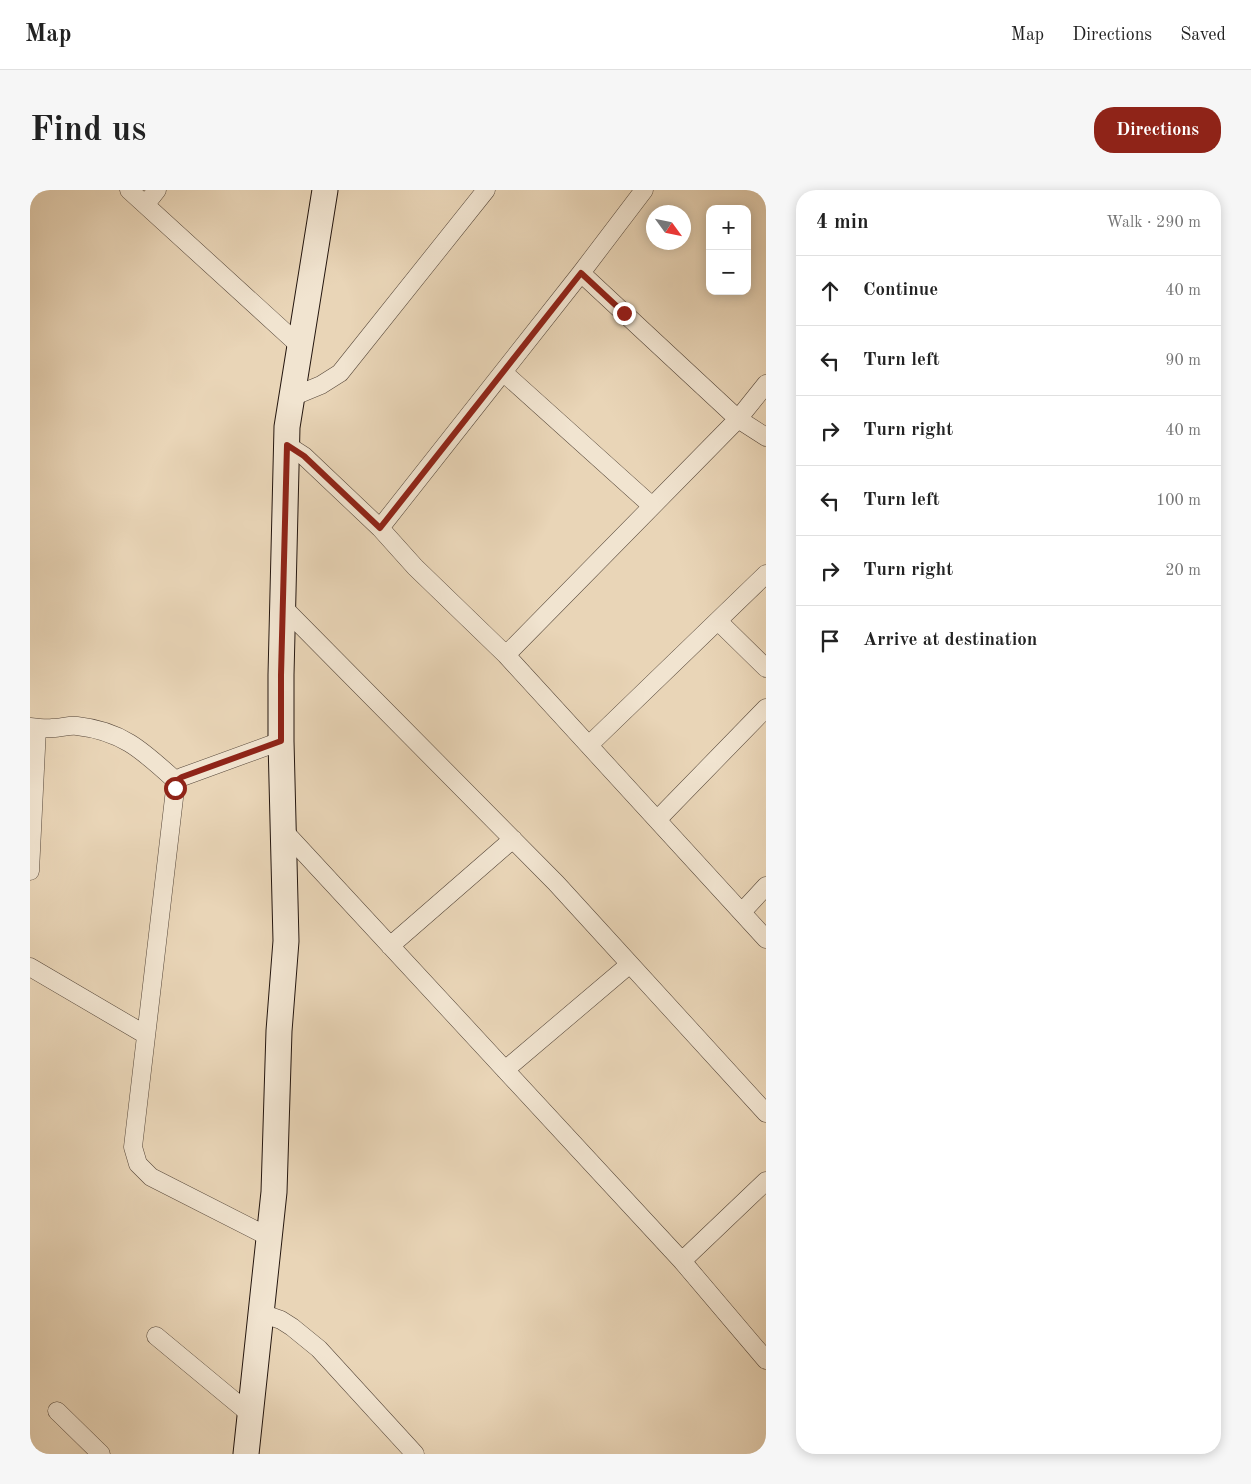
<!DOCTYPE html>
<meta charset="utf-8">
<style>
body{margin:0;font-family:"Old Standard TT",serif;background:#f6f6f6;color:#222}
.controls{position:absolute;right:15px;top:15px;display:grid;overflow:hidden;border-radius:10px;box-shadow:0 2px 12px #0003}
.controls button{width:45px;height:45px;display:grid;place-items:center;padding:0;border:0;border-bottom:1px solid #e0e0e0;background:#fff;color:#222;font:25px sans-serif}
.compass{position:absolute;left:616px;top:15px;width:45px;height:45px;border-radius:50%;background:#fff;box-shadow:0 2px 12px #0003;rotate:123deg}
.stop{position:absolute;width:15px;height:15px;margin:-11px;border:4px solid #8f2418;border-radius:50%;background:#fff}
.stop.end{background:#8f2418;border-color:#fff;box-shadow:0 1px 5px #0008}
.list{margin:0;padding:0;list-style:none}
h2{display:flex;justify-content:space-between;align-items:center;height:65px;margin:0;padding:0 20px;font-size:21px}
h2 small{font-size:16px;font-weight:400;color:#767676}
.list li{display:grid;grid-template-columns:32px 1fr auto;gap:15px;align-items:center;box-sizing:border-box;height:70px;padding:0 20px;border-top:1px solid #e0e0e0}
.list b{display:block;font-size:19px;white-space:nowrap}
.list em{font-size:16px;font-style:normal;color:#767676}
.icon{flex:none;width:28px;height:28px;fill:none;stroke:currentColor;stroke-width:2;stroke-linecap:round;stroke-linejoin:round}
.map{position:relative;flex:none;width:736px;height:1264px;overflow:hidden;border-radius:20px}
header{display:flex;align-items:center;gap:30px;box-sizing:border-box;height:70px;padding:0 25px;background:#fff;border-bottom:1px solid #e0e0e0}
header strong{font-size:24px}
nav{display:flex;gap:28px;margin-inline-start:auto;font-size:18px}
.intro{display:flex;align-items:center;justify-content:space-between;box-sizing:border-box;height:120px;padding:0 30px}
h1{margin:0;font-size:35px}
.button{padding:12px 22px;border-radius:20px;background:#8f2418;color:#fff;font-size:18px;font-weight:700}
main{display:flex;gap:30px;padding:0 30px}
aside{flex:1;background:#fff;border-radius:20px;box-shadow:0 2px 12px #0003}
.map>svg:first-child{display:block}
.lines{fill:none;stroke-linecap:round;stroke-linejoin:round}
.street-casing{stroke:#554639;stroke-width:19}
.secondary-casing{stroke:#24160f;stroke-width:27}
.street{stroke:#f1e4d0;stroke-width:18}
.secondary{stroke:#f1e4d0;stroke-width:25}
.route{stroke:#8f2418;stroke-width:6}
</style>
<header>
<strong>Map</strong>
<nav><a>Map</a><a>Directions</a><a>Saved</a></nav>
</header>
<div class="intro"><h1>Find us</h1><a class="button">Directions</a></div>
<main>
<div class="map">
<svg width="736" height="1264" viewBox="0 0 736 1264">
<rect width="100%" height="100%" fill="#e9d5b7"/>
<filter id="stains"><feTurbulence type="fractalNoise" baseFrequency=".004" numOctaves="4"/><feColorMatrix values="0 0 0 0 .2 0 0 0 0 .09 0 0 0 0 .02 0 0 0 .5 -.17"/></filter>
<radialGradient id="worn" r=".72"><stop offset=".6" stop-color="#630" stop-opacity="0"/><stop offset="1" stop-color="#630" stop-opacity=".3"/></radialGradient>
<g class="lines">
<g class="street-casing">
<path id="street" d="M 99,0 L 270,156
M 116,14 L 127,0
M 551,83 L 708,229 L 736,247
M 473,182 L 622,316
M 262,207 L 291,195 L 310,183 L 456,0
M 257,255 L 274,266 L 350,338 L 385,377 L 476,465 L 708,229 L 736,194
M 350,338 L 551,83 L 614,0
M 252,416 L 526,693 L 736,923
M 688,431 L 736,478
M 476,465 L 736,749
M 0,537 C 8,538 16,539 23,538 C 31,538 39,535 47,536 C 93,541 114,562 146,591
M 559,555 L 736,384
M 627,630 L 736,518
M 254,641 L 652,1071 L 736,1170
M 0,681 L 7,538
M 712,722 L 736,696
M 360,756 L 483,649
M 0,777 L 116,845
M 475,880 L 600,774
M 239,1047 L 121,987 L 108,974 L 103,957 L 146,591 L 152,587 L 251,551
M 652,1071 L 736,991
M 231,1123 L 251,1130 L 262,1137 L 289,1159 L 385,1264
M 126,1146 L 220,1224
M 27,1221 L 71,1264"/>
</g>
<g class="secondary-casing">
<path id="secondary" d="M 216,1264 L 244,1002 L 249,841 L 256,751 L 251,551 L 251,485 L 257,237 L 295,0"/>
</g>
<use href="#street" class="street"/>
<use href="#secondary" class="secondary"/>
</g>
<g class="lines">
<path class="route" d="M 145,598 L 146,591 L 152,587 L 251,551 L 251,485 L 257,255 L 274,266 L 350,338 L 551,83 L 594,123"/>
</g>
<rect width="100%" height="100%" filter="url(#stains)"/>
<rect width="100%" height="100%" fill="url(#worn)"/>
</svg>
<div class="controls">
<button>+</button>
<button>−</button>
</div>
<svg class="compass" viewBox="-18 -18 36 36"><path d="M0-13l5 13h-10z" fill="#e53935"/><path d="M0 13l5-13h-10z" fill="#767676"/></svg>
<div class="stop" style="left:145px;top:598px"></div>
<div class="stop end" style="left:594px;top:123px"></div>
</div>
<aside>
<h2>4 min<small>Walk · 290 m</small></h2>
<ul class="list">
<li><svg class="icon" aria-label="ahead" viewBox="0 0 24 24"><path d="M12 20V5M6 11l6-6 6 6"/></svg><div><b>Continue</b></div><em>40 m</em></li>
<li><svg class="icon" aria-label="left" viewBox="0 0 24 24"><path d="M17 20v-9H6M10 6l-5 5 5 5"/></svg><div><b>Turn left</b></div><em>90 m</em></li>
<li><svg class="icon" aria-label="right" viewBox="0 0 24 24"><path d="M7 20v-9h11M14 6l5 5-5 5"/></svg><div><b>Turn right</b></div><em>40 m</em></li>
<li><svg class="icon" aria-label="left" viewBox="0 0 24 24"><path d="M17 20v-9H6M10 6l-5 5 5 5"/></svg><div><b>Turn left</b></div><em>100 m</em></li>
<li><svg class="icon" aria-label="right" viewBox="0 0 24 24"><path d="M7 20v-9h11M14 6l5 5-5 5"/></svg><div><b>Turn right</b></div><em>20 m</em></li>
<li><svg class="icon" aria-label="arrive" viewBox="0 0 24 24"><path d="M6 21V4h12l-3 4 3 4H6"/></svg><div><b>Arrive at destination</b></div></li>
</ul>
</aside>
</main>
